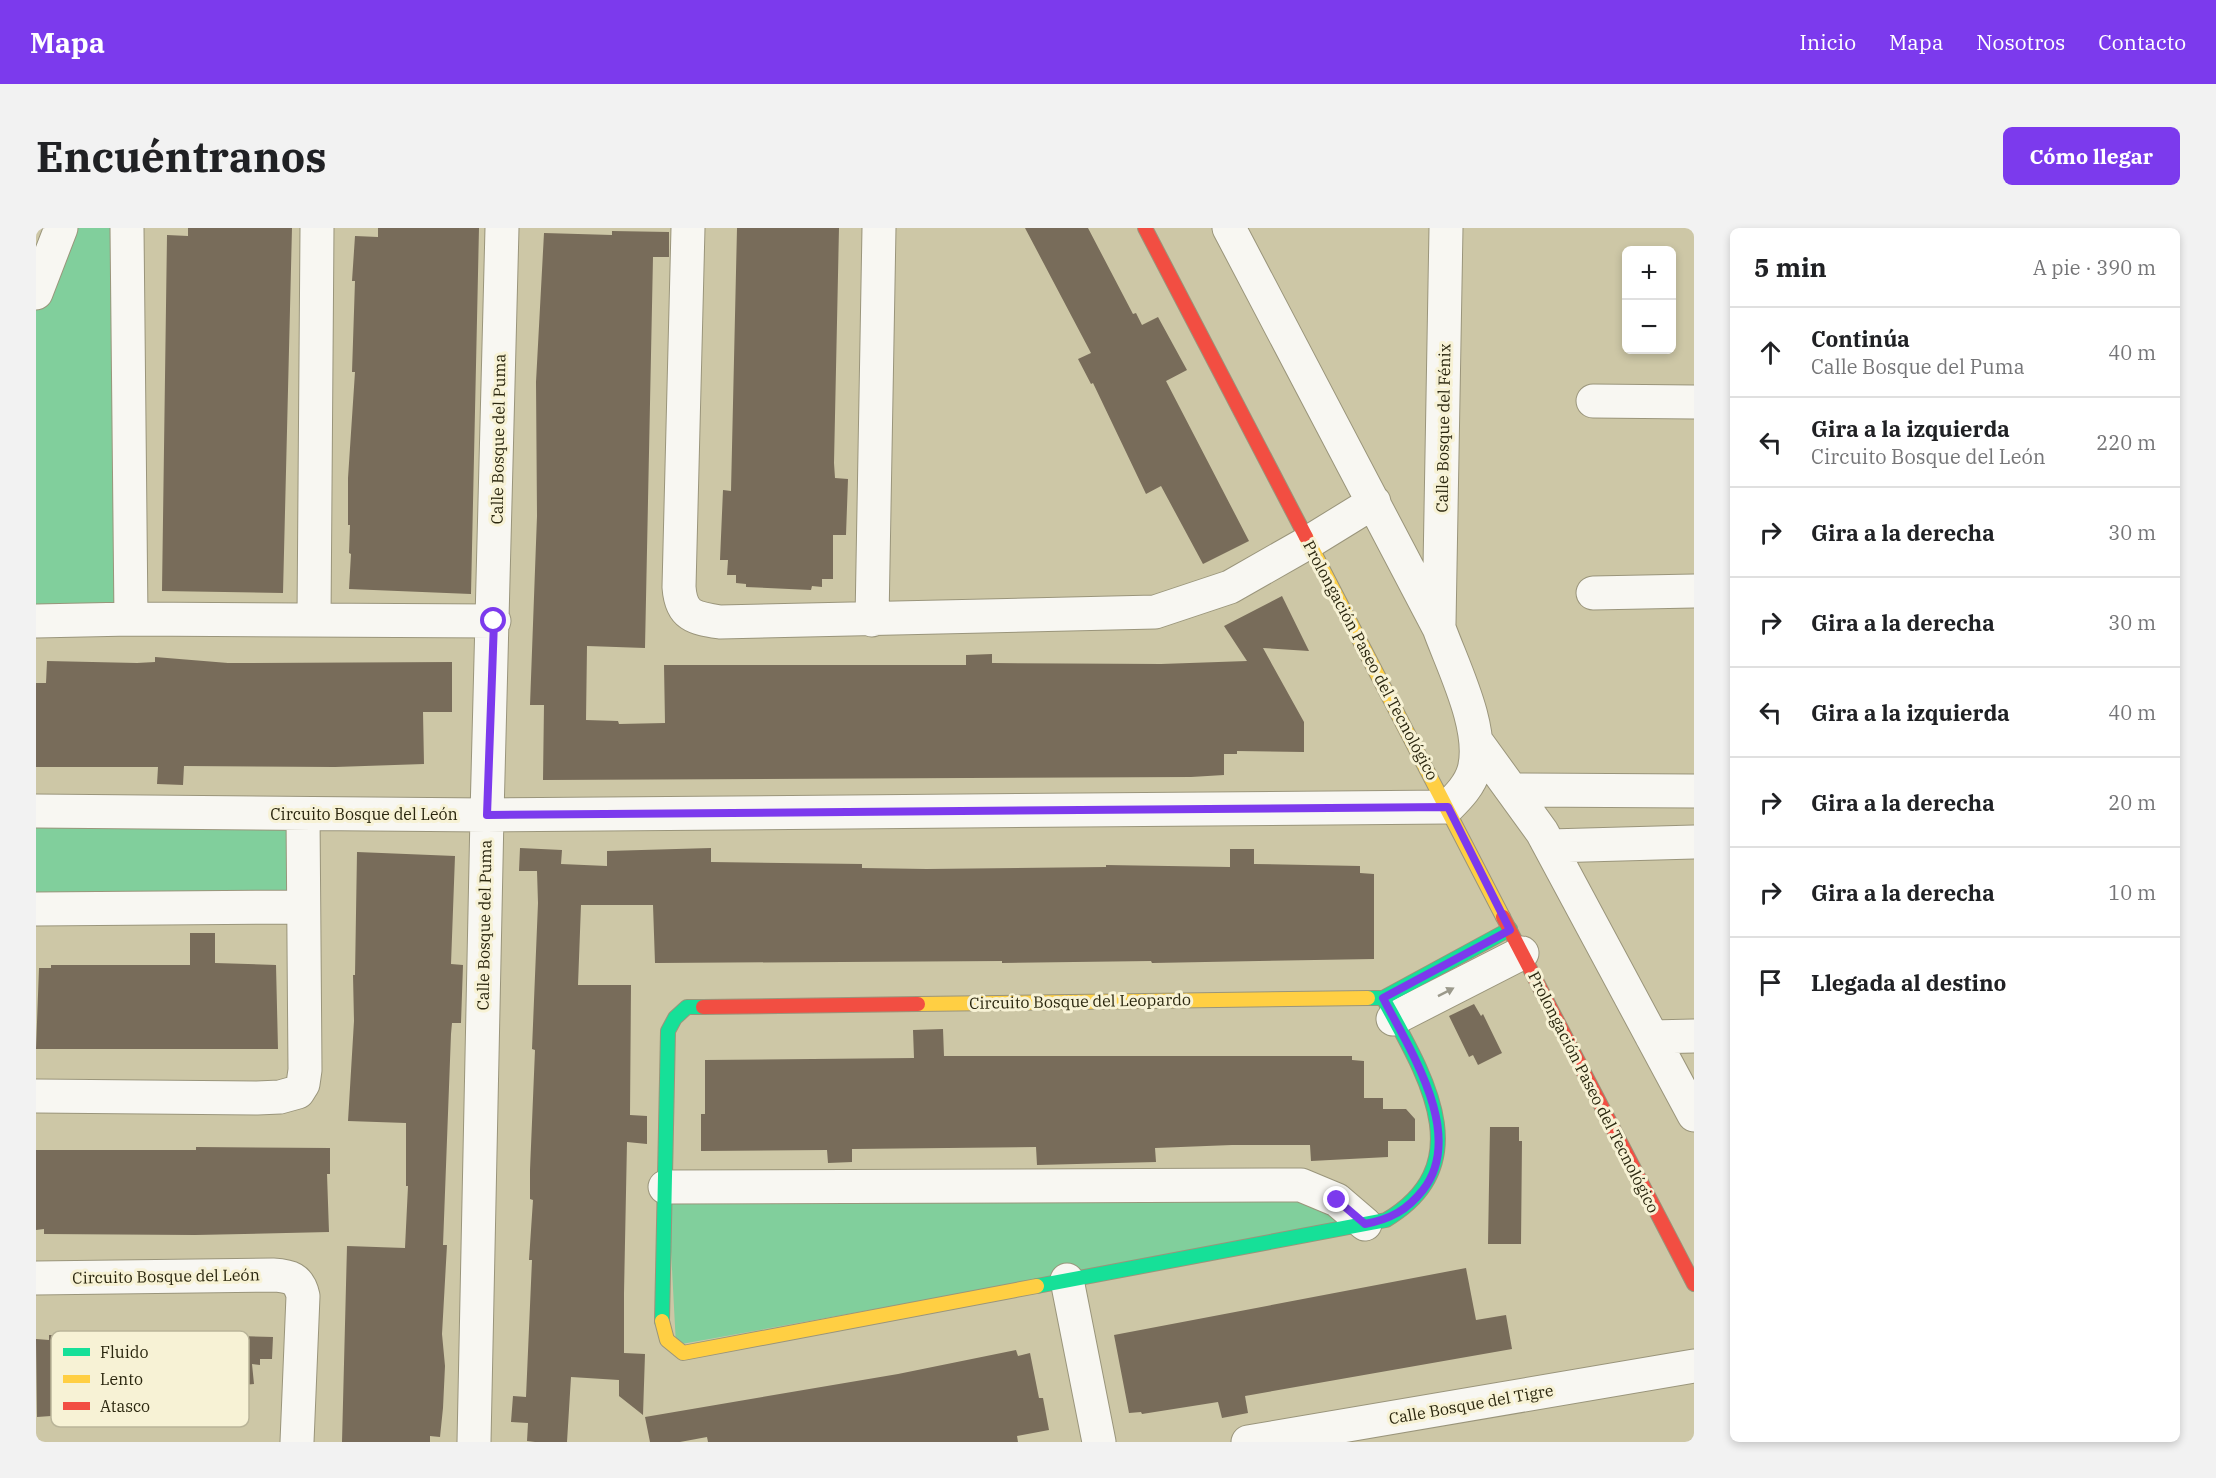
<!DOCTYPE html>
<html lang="es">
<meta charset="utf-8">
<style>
body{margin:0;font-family:"IBM Plex Serif",serif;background:#f2f2f2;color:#202124}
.controls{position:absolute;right:18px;top:18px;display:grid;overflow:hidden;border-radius:9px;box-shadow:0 3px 9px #0003}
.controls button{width:54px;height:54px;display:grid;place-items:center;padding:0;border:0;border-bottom:2px solid #e0e0e0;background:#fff;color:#202124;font:30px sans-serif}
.stop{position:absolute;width:18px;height:18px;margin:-14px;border:4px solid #7c3aed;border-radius:50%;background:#fff}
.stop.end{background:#7c3aed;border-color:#fff;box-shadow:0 2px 6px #0008}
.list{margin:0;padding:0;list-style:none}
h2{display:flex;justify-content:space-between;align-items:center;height:78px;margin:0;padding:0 24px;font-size:26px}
h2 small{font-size:20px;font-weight:400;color:#757577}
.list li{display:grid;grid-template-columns:39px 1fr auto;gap:18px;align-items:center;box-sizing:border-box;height:90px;padding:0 24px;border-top:2px solid #e0e0e0}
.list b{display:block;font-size:22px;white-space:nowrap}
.list p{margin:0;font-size:20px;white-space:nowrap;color:#757577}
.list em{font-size:20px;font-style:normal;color:#757577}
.icon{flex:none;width:33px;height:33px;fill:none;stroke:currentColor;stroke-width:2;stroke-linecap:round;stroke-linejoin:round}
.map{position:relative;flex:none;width:1658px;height:1214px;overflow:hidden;border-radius:9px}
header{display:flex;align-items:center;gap:36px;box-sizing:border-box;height:84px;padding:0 30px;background:#7c3aed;color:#fff}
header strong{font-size:28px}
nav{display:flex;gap:33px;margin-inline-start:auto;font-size:21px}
.intro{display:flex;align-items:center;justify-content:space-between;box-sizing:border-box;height:144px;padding:0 36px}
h1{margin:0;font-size:42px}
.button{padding:15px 27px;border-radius:9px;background:#7c3aed;color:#fff;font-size:21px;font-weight:700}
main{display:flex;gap:36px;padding:0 36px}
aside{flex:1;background:#fff;border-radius:9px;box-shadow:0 3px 9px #0003}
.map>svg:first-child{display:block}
.green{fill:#81cf9c}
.building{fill:#786c5a}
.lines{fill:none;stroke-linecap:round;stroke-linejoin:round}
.street-casing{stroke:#9a957b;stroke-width:35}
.fast-casing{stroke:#9a957b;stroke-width:16}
.slow-casing{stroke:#9a957b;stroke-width:16}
.jam-casing{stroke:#9a957b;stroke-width:16}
.street{stroke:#f8f7f2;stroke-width:33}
.fast{stroke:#16e098;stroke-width:14}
.slow{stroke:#ffcf43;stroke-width:14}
.jam{stroke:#f24e42;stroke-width:14}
.oneway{fill:#9b998b}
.route{stroke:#7c3aed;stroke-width:8}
.labels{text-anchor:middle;stroke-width:6;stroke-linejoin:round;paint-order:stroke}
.street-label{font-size:16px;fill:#2a260e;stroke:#f7f2d5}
.key{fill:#f7f2d5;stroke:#bab599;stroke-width:1.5}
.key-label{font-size:16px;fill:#2a260e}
</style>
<header>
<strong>Mapa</strong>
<nav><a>Inicio</a><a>Mapa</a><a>Nosotros</a><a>Contacto</a></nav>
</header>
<div class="intro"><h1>Encuéntranos</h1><a class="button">Cómo llegar</a></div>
<main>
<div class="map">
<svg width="1658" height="1214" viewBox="0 0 1658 1214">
<rect width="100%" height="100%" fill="#cdc7a6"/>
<path class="green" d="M 31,0 L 86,0 L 87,383 L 0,383 L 0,80 Z
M 0,585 L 265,588 L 266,677 L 0,677 Z
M 632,965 L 1280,965 L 1322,994 L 640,1117 Z"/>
<path class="building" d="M 152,0 L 256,0 L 247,365 L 126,363 L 131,7 L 152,8 Z
M 342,0 L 443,0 L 435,366 L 313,361 L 315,326 L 313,325 L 314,297 L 312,297 L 312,250 L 319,144 L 316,144 L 319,53 L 316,53 L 319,8 L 342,9 Z
M 701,0 L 803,0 L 798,235 L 799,250 L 812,251 L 810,307 L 797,307 L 797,351 L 786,351 L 786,359 L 776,358 L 775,362 L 710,359 L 710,356 L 700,355 L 700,347 L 691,347 L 692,332 L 684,332 L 687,262 L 695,263 Z
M 989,0 L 1052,0 L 1097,86 L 1100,85 L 1106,97 L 1122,89 L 1151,142 L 1130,153 L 1213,313 L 1167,336 L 1125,258 L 1110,266 L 1057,155 L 1055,156 L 1042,131 L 1055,125 Z
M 576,3 L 633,4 L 633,29 L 617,29 L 609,420 L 551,418 L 550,492 L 582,493 L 583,496 L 629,495 L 628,437 L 930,437 L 930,427 L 956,426 L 956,435 L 1125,436 L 1211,433 L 1188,398 L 1246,368 L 1273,423 L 1227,420 L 1268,494 L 1268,524 L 1201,523 L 1201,526 L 1188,526 L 1188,547 L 1155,549 L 507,552 L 508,477 L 494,477 L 501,288 L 500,154 L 508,5 L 576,7 Z
M 119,429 L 192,435 L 416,434 L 416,484 L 387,484 L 388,536 L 299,539 L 148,538 L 147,557 L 121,556 L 122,539 L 0,539 L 0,455 L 10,455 L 11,433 L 101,435 L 119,434 Z
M 484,620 L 526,622 L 525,636 L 571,638 L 571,623 L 675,620 L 675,634 L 826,636 L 826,640 L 891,641 L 1070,639 L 1070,637 L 1194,639 L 1194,621 L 1218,621 L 1218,636 L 1324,638 L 1324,645 L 1338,646 L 1338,731 L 1116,735 L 1115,733 L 966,735 L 966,733 L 619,735 L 617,677 L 545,677 L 542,757 L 595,757 L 594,887 L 611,888 L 611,916 L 591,914 L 588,1065 L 588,1125 L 609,1126 L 607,1187 L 583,1168 L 583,1152 L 535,1149 L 531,1214 L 499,1214 L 491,1213 L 492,1195 L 475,1194 L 477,1168 L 490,1169 L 496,1032 L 493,1032 L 497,972 L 494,971 L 494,942 L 499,822 L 496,821 L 502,675 L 501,643 L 483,643 Z
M 321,624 L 419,628 L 415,736 L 427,737 L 425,795 L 416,795 L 415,806 L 407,1017 L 411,1017 L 406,1106 L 409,1138 L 407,1180 L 404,1209 L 394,1208 L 394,1214 L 306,1214 L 311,1018 L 369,1020 L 372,958 L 370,958 L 370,895 L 312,893 L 318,793 L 317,747 L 319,747 Z
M 154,705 L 179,705 L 179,735 L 240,737 L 242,821 L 0,821 L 3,740 L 15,740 L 15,737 L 154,737 Z
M 1438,776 L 1445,788 L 1447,786 L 1466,825 L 1442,837 L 1437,827 L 1433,829 L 1413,788 Z
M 907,801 L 908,828 L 1316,828 L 1316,832 L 1328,833 L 1328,870 L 1347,870 L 1347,881 L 1370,881 L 1379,891 L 1379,913 L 1352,913 L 1352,929 L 1275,933 L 1274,917 L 1196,917 L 1119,920 L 1120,934 L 1001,937 L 1000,919 L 816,921 L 816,934 L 792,935 L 791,922 L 665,923 L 665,886 L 669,886 L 669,832 L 878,830 L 877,802 Z
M 1454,899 L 1483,899 L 1483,913 L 1486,913 L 1485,1016 L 1452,1016 Z
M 160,919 L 294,920 L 294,946 L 291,946 L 293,1004 L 159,1007 L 8,1006 L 8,1001 L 0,1002 L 0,922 L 160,922 Z
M 1430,1040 L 1440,1092 L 1470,1087 L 1476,1121 L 1209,1168 L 1212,1185 L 1186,1190 L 1182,1174 L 1106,1186 L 1105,1184 L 1093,1185 L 1078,1107 Z
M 135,1106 L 237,1109 L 236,1131 L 224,1131 L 224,1137 L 216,1136 L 218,1156 L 207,1157 L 208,1171 L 176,1173 L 176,1182 L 115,1185 L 115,1193 L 15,1193 L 15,1188 L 1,1189 L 0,1111 L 13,1112 L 13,1107 L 135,1109 Z
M 980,1122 L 982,1128 L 994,1125 L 1003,1170 L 1007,1170 L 1013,1202 L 981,1208 L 982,1214 L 672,1214 L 671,1209 L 644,1214 L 614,1214 L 609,1189 L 862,1146 Z"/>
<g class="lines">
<g class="street-casing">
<path id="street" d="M 91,0 L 95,391
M 652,0 L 643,359 C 645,388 658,390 684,394 L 1119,384 L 1194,359 L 1273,314 L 1338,274
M 0,65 L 25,0
M 1557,173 L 1658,174
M 1557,365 L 1658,363
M 278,391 L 281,0
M 836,392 L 843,0
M 0,393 L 95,391 L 458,393
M 1403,396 L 1410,0
M 1440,513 L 1506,604 L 1658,887
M 1476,562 L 1658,563
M 0,583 L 451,587 L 1412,579 C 1422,569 1434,557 1438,542 C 1449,501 1417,439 1403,400 L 1193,0
M 1514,618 L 1658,614
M 0,681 L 267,679
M 1357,791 L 1486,725
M 1616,809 L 1658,808
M 0,868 L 221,870 L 244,869 L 262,864 L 267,856 L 269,842 L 267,586
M 629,959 L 1265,957 L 1301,972 L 1329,996
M 0,1050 L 237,1047 C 254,1048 263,1050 267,1068 L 261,1214
M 1031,1052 L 1063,1214
M 438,1214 L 451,587 L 466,0
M 1212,1214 L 1658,1138"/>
</g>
<g class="fast-casing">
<path id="fast" d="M 1332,770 L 1347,770 L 1474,701
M 1001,1058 L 1350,992 C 1446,935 1387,844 1347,770
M 626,1093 L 632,803 L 639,790 L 651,779 L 667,779"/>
</g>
<g class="slow-casing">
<path id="slow" d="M 1270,309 L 1467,689
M 882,776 L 1332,770
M 626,1093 L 631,1112 L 647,1125 L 1001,1058"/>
</g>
<g class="jam-casing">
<path id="jam" d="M 1109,0 L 1270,309
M 1467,689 L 1658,1056
M 667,779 L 882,776"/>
</g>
<use href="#street" class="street"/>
<use href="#fast" class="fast"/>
<use href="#slow" class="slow"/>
<use href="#jam" class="jam"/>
</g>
<defs><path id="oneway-solid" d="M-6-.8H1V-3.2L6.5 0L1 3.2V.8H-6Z" transform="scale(1.5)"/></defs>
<use class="oneway" href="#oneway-solid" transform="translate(1410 764) rotate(-27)"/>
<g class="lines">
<path class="route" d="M 458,393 L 451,587 L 1412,579 L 1474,702 L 1347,770 C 1374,822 1430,907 1387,962 C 1371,982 1355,991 1329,996 L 1301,972"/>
</g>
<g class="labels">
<g class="street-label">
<text transform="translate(1407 200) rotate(-89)" y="6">Calle Bosque del Fénix</text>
<text transform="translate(462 211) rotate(-89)" y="6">Calle Bosque del Puma</text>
<text transform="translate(1335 432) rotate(62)" y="6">Prolongación Paseo del Tecnológico</text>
<text x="328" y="592">Circuito Bosque del León</text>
<text transform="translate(448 697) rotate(-89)" y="6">Calle Bosque del Puma</text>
<text transform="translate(1044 773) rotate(-1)" y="6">Circuito Bosque del Leopardo</text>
<text transform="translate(1558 864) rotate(63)" y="6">Prolongación Paseo del Tecnológico</text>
<text transform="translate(130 1048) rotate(-1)" y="6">Circuito Bosque del León</text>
<text transform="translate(1435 1176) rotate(-10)" y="6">Calle Bosque del Tigre</text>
</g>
</g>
<rect x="15" y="1103" width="198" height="96" rx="9" class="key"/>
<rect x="27" y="1120" width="27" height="8" fill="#16e098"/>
<rect x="27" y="1147" width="27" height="8" fill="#ffcf43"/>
<rect x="27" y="1174" width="27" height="8" fill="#f24e42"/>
<g class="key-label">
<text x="64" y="1130">Fluido</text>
<text x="64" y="1157">Lento</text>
<text x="64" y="1184">Atasco</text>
</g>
</svg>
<div class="controls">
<button>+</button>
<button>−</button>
</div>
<div class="stop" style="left:458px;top:393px"></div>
<div class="stop end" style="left:1301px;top:972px"></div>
</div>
<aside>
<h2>5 min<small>A pie · 390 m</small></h2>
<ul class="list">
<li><svg class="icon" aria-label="ahead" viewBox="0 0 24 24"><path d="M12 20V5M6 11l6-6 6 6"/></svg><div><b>Continúa</b><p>Calle Bosque del Puma</p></div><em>40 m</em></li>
<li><svg class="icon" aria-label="left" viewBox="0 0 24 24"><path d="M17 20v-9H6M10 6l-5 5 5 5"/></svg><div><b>Gira a la izquierda</b><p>Circuito Bosque del León</p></div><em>220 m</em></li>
<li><svg class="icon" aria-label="right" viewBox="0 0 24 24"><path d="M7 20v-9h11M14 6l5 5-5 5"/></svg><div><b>Gira a la derecha</b></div><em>30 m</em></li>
<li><svg class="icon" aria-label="right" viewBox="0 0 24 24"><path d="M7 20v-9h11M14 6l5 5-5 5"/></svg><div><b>Gira a la derecha</b></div><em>30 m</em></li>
<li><svg class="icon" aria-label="left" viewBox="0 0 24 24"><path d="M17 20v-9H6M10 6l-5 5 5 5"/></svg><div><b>Gira a la izquierda</b></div><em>40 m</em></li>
<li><svg class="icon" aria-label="right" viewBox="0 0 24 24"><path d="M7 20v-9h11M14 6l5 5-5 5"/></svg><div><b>Gira a la derecha</b></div><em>20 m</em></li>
<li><svg class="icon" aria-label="right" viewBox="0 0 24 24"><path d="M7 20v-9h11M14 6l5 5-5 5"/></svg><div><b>Gira a la derecha</b></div><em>10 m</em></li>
<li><svg class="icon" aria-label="arrive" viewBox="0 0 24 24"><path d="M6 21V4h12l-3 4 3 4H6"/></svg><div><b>Llegada al destino</b></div></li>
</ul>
</aside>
</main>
